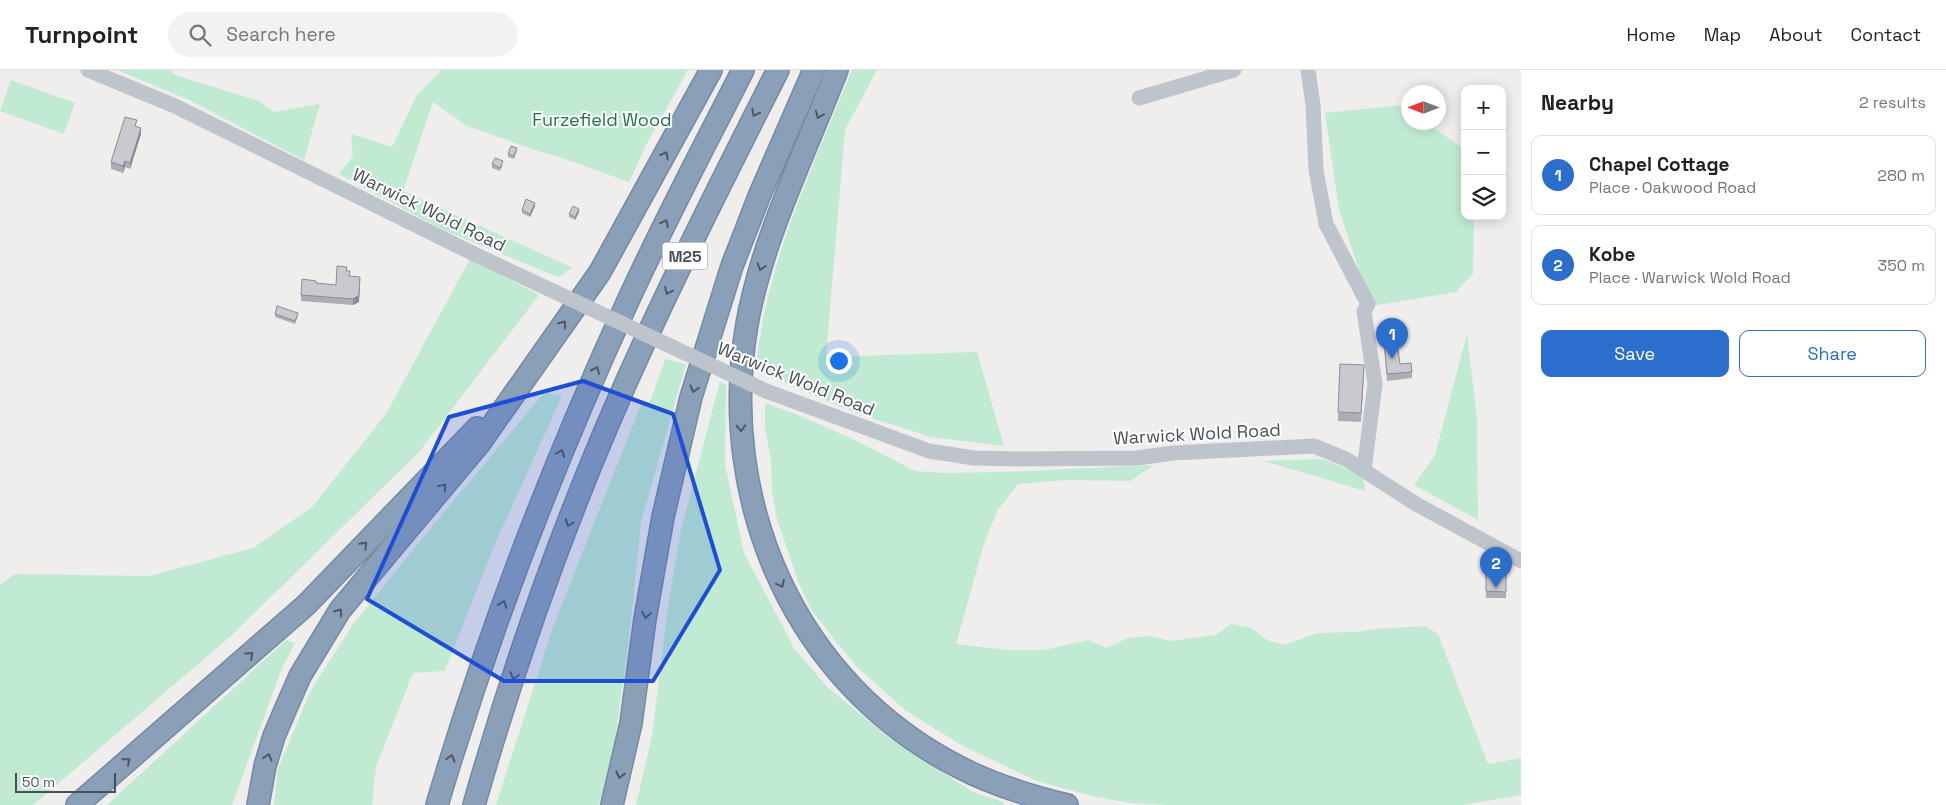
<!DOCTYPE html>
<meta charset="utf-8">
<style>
body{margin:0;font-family:"Space Grotesk",sans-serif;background:#f2f2f2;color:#222}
.controls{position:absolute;right:15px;top:15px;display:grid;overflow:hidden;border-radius:10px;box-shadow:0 2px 12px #0003}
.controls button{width:45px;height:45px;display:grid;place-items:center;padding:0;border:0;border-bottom:1px solid #e0e0e0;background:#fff;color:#222;font:25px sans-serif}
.compass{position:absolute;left:1401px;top:15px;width:45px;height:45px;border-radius:50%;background:#fff;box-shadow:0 2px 12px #0003;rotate:270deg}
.scale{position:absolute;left:15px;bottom:12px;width:101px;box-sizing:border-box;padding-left:5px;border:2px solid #475059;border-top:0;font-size:14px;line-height:18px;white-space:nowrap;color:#475059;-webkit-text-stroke:4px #fff;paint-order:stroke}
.you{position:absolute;left:838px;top:290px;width:18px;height:18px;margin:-12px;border:4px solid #fff;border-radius:50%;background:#1a73e8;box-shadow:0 0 0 8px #1a73e833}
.badge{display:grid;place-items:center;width:32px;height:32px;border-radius:50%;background:#2b6ecd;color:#fff;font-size:16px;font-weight:700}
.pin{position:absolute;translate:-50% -41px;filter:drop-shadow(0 1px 2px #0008)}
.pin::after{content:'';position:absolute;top:26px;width:18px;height:15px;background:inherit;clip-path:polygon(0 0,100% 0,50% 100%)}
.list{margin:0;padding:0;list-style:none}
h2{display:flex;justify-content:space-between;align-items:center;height:65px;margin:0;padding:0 20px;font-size:21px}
h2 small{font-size:16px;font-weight:400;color:#767676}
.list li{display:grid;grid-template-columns:32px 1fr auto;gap:15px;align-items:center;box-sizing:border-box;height:80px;margin:0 10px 10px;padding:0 10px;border:1px solid #e0e0e0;border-radius:10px}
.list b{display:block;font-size:19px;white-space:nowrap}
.list p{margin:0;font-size:16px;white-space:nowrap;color:#767676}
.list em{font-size:16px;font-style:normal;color:#767676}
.actions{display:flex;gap:10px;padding:15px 20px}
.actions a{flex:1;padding:11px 0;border:1px solid #2b6ecd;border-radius:10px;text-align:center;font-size:18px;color:#2b6ecd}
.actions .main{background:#2b6ecd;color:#fff}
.icon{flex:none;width:28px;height:28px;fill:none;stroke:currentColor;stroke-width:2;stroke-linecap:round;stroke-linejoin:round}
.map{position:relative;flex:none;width:1521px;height:735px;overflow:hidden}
header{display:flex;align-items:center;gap:30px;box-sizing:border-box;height:70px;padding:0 25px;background:#fff;border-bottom:1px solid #e0e0e0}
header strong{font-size:24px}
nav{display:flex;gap:28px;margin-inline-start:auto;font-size:18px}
.search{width:350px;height:45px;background:#f2f2f2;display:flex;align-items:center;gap:12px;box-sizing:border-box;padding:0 18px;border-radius:28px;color:#767676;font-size:19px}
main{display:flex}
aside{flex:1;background:#fff}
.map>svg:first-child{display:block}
.green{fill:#c0ead1}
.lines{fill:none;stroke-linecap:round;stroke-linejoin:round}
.highway-casing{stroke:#758aa3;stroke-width:24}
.minor{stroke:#bdc4cb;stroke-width:15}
.highway{stroke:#8a9fb8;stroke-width:21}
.minor-bridge{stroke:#bdc4cb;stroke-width:15}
.wall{fill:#acaeb3}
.shaded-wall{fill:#8c8d92}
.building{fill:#c8cad0;stroke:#8c8d92}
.oneway{stroke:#4e5862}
.marked{fill:#1d4ed8;fill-opacity:0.2;stroke:#1d4ed8;stroke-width:4;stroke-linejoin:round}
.labels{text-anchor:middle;stroke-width:4;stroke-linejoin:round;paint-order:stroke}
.shield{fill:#fff;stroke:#7e848b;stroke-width:1}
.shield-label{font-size:16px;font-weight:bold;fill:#475059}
.park-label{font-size:18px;fill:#20734b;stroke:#fff}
.street-label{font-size:18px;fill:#475059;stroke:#fff}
</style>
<header>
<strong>Turnpoint</strong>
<div class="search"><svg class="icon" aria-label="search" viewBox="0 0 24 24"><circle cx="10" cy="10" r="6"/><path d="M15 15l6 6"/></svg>Search here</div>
<nav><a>Home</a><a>Map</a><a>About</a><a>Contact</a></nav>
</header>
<main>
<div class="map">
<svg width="1521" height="735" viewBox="0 0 1521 735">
<rect width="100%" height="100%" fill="#f0eded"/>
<path class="green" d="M 117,0 L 170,0 L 175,5 L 259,31 L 274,42 L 320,34 L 304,90 L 189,30 Z
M 442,0 L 688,0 L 646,75 L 629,112 L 562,88 L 541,82 L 467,56 L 433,32 L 403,121 L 573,198 L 558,207 L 441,159 L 339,104 L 353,86 L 351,64 L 392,77 L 417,25 Z
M 852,0 L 877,0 L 845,60 L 826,287 L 977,282 L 1004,376 L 931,367 L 856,343 L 756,301 C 764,196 813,97 852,0 Z
M 11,10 L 75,33 L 64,64 L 0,41 Z
M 1403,35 L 1408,39 L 1408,52 L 1427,53 L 1465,80 L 1465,146 L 1474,146 L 1473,204 L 1456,222 L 1371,236 L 1339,140 L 1325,43 Z
M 470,189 L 539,225 L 420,381 L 231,566 L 33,735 L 0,735 L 0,515 L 15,504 L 149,506 L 253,478 L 312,437 L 386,344 Z
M 1467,264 L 1477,349 L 1478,450 L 1414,415 L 1435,385 Z
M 665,289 L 686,294 L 641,452 L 629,569 L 612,691 L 599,735 L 496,735 L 553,557 L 640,337 L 651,330 Z
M 720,311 L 726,315 L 725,394 L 744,483 L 794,578 L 827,617 L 888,667 L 973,722 L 1003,732 L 1004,735 L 636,735 L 652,666 L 668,537 L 681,460 Z
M 545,322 L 562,326 L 494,476 L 445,601 L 413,603 L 376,697 L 372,735 L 274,735 L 278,699 L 311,620 L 354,553 L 435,453 Z
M 765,333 L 798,345 L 855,370 L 915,401 L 944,403 L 1005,402 L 1154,395 L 1130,411 L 1065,410 L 1018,414 L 997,441 L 984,474 L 956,574 L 1007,580 L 1045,580 L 1089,570 L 1106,578 L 1128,568 L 1151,566 L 1170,571 L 1216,565 L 1231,554 L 1251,558 L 1267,570 L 1284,575 L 1318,563 L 1357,562 L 1374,559 L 1425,556 L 1438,564 L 1488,694 L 1521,688 L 1521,725 L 1462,735 L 1167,735 L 1131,733 L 1096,727 L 1037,711 L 963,676 L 929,655 L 905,640 L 856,596 L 812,541 L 798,511 L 777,449 L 772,421 L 771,390 L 765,358 Z
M 1323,389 L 1363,405 L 1365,421 L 1264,391 Z
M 286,570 L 295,573 L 282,598 L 232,735 L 107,735 Z"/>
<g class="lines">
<g class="highway-casing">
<path id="highway" d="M 837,0 C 806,81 762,169 747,254 C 716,432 796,614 959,697 C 993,715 1030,726 1067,735
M 77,735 L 306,535 L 477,358
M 258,735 L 265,696 L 274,666 L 286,638 L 300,606 L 340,540 L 479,374 L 600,202 L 711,0
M 437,735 C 488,563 552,396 627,233 C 663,154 704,77 743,0
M 474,735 C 519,577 575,422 644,273 C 686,181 732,91 778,0
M 612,735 L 631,653 L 645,549 L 663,447 L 691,327 L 732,196 L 760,124 L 814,0"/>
</g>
<path class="minor" d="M 88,0 L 175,36 L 474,184 L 555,222
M 1308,0 L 1313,35 L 1316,100 L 1326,154 L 1368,234 L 1364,241 L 1375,314 L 1364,400
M 1139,28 L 1234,0
M 766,321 L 929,381 L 974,388 L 1018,389 L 1137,388 L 1173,383 L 1314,376 L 1346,389 L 1416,434 L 1521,491"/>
<use href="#highway" class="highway"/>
<path class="minor-bridge" d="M 555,222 L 766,321"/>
</g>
<path class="wall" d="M 137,56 L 141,64 L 130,99 L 125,97 L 123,103 L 111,99 L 111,92 Z
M 517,81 L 514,89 L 508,87 L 508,84 Z
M 492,94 L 503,95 L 500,101 L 492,98 Z
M 535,136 L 530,147 L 522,143 L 522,140 Z
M 579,142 L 575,150 L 569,147 L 569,144 Z
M 347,201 L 349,206 L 360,214 L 359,232 L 353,235 L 301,231 L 301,225 L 336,215 Z
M 275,244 L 298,246 L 295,254 L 275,247 Z
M 1384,273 L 1400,294 L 1412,302 L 1412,308 L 1387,311 Z
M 1364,305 L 1361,352 L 1338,351 L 1338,342 Z
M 1486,501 L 1506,501 L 1506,528 L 1486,528 Z"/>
<path class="shaded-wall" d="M 141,58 L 141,64 L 130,99 L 130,93 Z
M 125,91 L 125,97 L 123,103 L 123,96 Z
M 535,133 L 535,136 L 530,147 L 530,144 Z
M 579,139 L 579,142 L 575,150 L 575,147 Z
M 360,207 L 359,232 L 353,235 L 353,229 Z"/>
<path class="building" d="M 125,47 L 137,50 L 135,56 L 141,58 L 130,93 L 125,91 L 123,96 L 111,92 Z
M 511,76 L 517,78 L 514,86 L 508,84 Z
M 495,88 L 503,91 L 500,98 L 492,94 Z
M 526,129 L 535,133 L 530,144 L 522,140 Z
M 573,136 L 579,139 L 575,147 L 569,144 Z
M 337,196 L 347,197 L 346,201 L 350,201 L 349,206 L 360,207 L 359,225 L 353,229 L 301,225 L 302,209 L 316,211 L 316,213 L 336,215 Z
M 277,236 L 298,243 L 295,251 L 275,244 Z
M 1397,271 L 1400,294 L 1411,293 L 1412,302 L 1387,304 L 1384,273 Z
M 1340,294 L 1364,295 L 1361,343 L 1338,342 Z
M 1486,501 L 1506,501 L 1506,522 L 1486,521 Z"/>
<defs><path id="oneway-chevron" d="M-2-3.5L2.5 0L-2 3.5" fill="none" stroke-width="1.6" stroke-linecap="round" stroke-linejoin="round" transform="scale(1.25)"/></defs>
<g class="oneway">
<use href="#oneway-chevron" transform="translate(755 43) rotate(117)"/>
<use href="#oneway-chevron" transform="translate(819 45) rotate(112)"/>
<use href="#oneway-chevron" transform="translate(665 85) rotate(-61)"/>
<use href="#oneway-chevron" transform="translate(665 153) rotate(-63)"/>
<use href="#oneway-chevron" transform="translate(761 197) rotate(108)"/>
<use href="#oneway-chevron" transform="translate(668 221) rotate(115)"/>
<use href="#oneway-chevron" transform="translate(563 254) rotate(-55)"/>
<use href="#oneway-chevron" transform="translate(596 300) rotate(-66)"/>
<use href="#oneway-chevron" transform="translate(694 319) rotate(106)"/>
<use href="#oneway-chevron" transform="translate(741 358) rotate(88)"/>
<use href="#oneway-chevron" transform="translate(561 383) rotate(-68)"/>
<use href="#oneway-chevron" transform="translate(443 417) rotate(-50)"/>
<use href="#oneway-chevron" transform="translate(569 453) rotate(111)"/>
<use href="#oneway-chevron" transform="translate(364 475) rotate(-46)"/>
<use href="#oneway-chevron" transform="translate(781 514) rotate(64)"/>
<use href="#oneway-chevron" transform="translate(503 534) rotate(-70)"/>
<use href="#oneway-chevron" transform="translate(339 542) rotate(-55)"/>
<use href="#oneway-chevron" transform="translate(646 545) rotate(99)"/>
<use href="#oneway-chevron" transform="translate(250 585) rotate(-42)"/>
<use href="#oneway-chevron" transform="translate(514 606) rotate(108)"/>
<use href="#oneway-chevron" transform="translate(268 687) rotate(-73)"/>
<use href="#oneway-chevron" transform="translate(451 688) rotate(-74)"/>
<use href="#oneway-chevron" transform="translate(127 691) rotate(-41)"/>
<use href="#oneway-chevron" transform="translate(620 705) rotate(104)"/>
</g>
<path class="marked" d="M 583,311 L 673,344 L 720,500 L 653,611 L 504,611 L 367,529 L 449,347 Z"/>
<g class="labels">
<rect class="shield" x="662.5" y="172.5" width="45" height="27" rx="4"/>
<g class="shield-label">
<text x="685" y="192">M25</text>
</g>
<g class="park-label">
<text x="602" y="56">Furzefield Wood</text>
</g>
<g class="street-label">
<text transform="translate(429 140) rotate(26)" y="6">Warwick Wold Road</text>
<text transform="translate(796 309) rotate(22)" y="6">Warwick Wold Road</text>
<text transform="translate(1197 364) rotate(-3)" y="6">Warwick Wold Road</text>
</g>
</g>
</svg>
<div class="controls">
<button>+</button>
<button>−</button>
<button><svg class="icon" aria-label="layers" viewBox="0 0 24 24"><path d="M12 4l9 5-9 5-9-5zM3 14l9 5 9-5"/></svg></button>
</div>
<svg class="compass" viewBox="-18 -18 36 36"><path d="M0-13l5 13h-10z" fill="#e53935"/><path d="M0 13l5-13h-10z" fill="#767676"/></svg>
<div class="scale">50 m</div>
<div class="you"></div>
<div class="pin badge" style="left:1392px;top:289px">1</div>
<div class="pin badge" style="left:1496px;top:518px">2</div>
</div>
<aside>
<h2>Nearby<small>2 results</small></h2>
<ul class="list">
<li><span class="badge">1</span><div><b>Chapel Cottage</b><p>Place · Oakwood Road</p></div><em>280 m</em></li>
<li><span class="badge">2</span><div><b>Kobe</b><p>Place · Warwick Wold Road</p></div><em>350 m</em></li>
</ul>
<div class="actions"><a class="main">Save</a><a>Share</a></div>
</aside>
</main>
